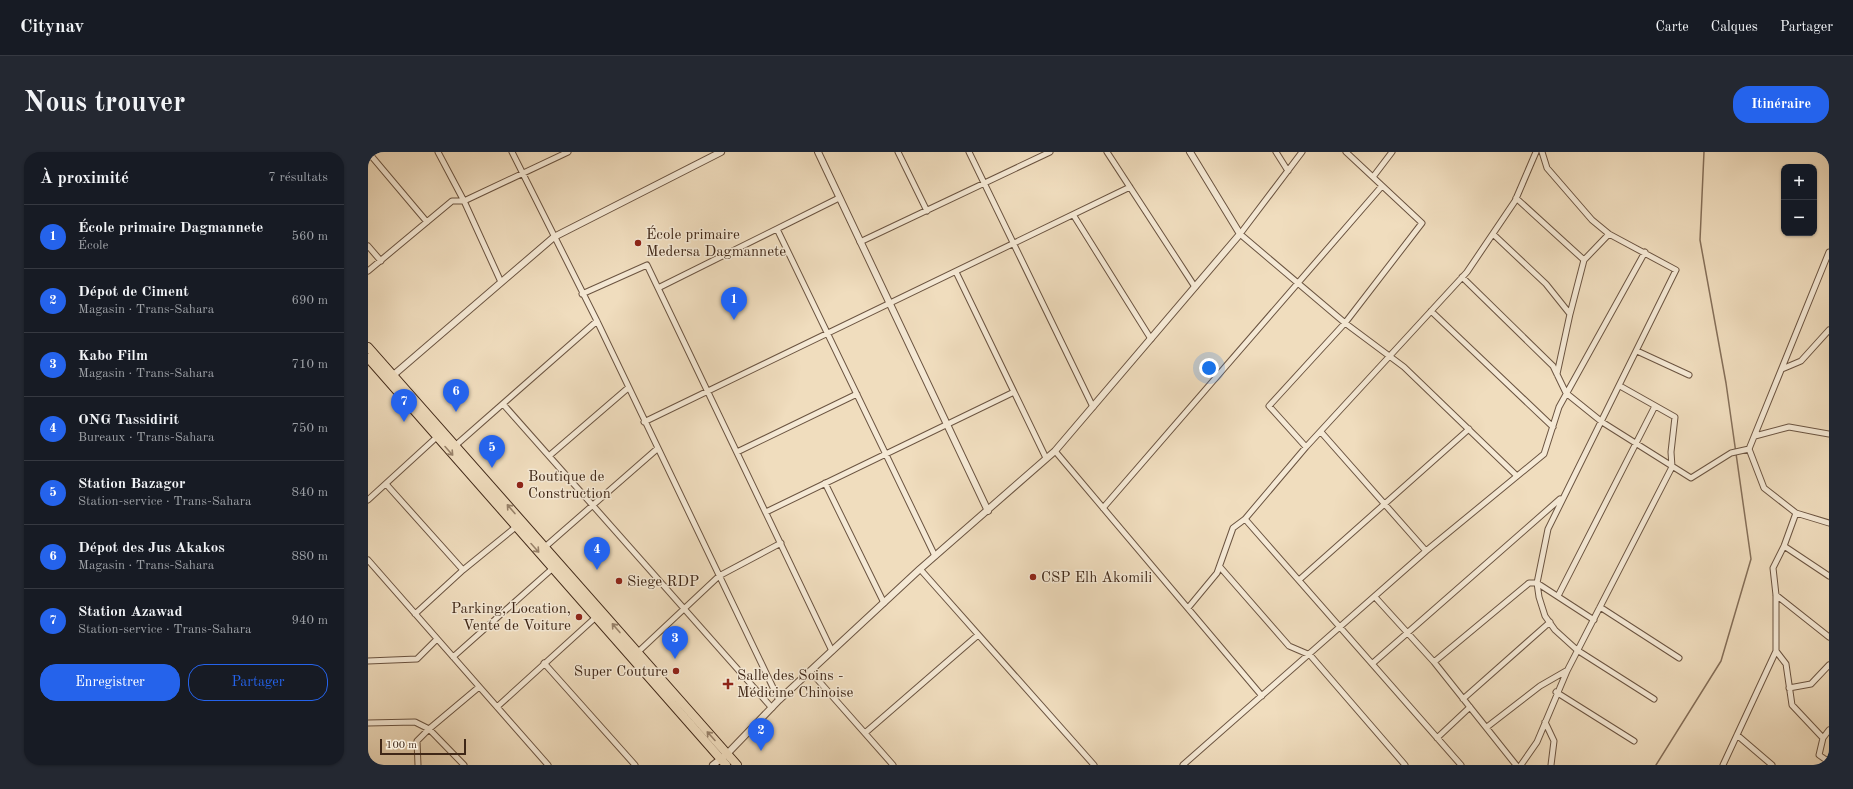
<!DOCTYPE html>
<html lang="fr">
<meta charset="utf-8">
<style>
body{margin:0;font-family:"Old Standard TT",serif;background:#242831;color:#f1f3f6}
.controls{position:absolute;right:12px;top:12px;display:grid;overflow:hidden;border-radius:8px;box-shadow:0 1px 3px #0004}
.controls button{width:36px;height:36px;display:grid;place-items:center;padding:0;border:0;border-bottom:1px solid #363941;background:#171b24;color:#f1f3f6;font:20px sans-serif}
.scale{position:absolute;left:12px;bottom:10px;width:86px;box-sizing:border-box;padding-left:4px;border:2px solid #3f2717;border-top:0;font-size:11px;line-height:14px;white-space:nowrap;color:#3f2717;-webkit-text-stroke:3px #f5e9d5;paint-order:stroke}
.you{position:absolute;left:841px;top:216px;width:14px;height:14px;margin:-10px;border:3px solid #fff;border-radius:50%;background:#1a73e8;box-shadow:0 0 0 6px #1a73e833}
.badge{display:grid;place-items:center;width:26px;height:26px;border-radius:50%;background:#2563eb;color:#fff;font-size:13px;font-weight:700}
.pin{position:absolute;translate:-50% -33px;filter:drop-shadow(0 1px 2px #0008)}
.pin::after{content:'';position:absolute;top:21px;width:14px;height:12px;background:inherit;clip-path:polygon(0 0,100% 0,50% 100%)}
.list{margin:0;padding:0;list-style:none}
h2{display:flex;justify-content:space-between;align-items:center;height:52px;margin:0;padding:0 16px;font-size:17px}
h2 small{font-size:13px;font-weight:400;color:#9ea1a6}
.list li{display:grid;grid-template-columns:26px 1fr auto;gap:12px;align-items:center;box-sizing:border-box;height:64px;padding:0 16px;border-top:1px solid #363941}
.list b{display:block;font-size:15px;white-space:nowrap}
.list p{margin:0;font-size:13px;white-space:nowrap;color:#9ea1a6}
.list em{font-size:13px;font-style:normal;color:#9ea1a6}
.actions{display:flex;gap:8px;padding:12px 16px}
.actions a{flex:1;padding:9px 0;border:1px solid #2563eb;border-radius:16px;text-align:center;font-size:14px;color:#2563eb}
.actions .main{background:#2563eb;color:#fff}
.map{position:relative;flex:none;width:1461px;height:613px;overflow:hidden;border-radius:16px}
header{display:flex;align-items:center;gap:24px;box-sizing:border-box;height:56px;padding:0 20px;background:#171b24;border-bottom:1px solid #363941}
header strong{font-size:19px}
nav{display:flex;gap:22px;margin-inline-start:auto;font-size:14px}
.intro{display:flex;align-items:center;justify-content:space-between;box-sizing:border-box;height:96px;padding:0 24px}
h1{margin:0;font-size:28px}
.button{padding:10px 18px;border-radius:16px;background:#2563eb;color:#fff;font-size:14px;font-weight:700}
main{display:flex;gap:24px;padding:0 24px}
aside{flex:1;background:#171b24;border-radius:16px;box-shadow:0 1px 3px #0004}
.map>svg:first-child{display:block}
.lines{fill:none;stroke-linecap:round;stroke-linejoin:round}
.stream{stroke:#856f59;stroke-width:1.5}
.minor-casing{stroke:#6b5441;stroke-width:7}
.tertiary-casing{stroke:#6b5441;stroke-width:8}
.primary-casing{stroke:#3f2717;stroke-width:10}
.minor{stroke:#f5e9d5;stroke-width:5}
.tertiary{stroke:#f5e9d5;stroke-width:6}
.primary{stroke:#f0ddbe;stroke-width:8}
.oneway{stroke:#98826a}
.poi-dot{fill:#8f2418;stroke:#f5e9d5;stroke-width:1.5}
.labels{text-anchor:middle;stroke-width:3;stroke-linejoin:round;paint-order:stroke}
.poi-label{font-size:15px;fill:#3f2717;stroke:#f5e9d5;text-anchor:start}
</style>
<header>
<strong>Citynav</strong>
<nav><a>Carte</a><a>Calques</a><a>Partager</a></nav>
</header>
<div class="intro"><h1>Nous trouver</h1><a class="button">Itinéraire</a></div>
<main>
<aside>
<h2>À proximité<small>7 résultats</small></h2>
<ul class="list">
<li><span class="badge">1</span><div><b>École primaire Dagmannete</b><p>École</p></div><em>560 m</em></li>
<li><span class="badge">2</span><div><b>Dépot de Ciment</b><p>Magasin · Trans-Sahara</p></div><em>690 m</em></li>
<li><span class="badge">3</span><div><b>Kabo Film</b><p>Magasin · Trans-Sahara</p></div><em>710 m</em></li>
<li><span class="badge">4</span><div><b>ONG Tassidirit</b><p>Bureaux · Trans-Sahara</p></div><em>750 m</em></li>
<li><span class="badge">5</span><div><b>Station Bazagor</b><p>Station-service · Trans-Sahara</p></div><em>840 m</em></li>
<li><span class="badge">6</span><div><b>Dépot des Jus Akakos</b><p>Magasin · Trans-Sahara</p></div><em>880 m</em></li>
<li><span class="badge">7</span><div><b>Station Azawad</b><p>Station-service · Trans-Sahara</p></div><em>940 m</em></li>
</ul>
<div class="actions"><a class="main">Enregistrer</a><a>Partager</a></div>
</aside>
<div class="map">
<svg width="1461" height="613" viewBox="0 0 1461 613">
<rect width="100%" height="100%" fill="#f0ddbe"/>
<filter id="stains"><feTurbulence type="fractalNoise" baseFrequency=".005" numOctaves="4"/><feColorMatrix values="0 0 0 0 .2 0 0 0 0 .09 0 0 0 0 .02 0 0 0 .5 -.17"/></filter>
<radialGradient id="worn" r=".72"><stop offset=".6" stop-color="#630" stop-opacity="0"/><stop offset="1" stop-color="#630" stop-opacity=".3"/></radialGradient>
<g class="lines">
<path class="stream" d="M 1288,613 L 1353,509 L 1383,407 L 1358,231 L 1332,88 L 1336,0"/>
<g class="minor-casing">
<path id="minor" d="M 0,0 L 59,70
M 70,0 L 96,49 L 133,130
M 144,0 L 229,169 L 411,548
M 530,0 L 559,59
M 601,0 L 725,255
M 739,0 L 827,135
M 908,0 L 920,19
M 934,0 L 872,82 L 977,171 L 1036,215 L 1149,324
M 1174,0 L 1179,16 L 1224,68 L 1241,82 L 1308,118 L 1180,377 L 1169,431 L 1171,445 L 1177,464 L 1187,478 L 1209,498 L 1286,547
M 1005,25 L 1024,0
M 1148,46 L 1216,108 L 1202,162
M 706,64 L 783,187
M 409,77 L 567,404
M 1125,82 L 1178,132 L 1202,162 L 1189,222
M 492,90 L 682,0
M 0,94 L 13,109
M 1216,108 L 1241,82
M 0,119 L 84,49 L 96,49 L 200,0
M 588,120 L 678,306
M 1094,125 L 1185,214 L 1198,241 L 1234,270 L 1323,326 L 1363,301 L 1381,297 L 1396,336 L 1428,361 L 1461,371
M 290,136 L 471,46
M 214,142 L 279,113 L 464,499
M 1063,159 L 1185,275
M 1269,199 L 1321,223
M 1414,217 L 1433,209 L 1461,178
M 135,252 L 404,556
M 276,270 L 762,35
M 953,280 L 1058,399
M 1387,284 L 1421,275 L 1461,282
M 88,293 L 229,169
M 938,295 L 901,254 L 977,171 L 1054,71 L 978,0
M 1381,297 L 1461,100
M 687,299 L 894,544
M 369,300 L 489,242
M 181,304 L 260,236
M 457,331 L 516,451
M 18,332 L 95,418
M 0,348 L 71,283
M 735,356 L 1014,34
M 398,360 L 646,240
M 877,367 L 1093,613
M 1416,394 L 1461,424
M 177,395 L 289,297
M 0,408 L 180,613
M 852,415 L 921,494 L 942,503 L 1037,613
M 552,417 L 726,613
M 931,428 L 1101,277
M 1408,443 L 1461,485
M 1190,444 L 1287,254
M 1007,445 L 1066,510 L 1148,613
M 1232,455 L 1311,506
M 820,456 L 849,421 L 865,376 L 877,367 L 938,295 L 1099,120 L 1147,49 L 1168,0
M 47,462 L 95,418 L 149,374
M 1408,499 L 1418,512 L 1424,553 L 1455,586 L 1451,603 L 1461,610
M 269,501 L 351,424 L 413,391
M 85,505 L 185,416
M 0,509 L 49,507 L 69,487
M 1066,510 L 1161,431 L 1169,431 L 1226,468
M 176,511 L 267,613
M 1005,511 L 1192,347
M 442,519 L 525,613
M 1421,536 L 1443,532 L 1461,513
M 1188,540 L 1266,589
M 1095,547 L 1182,470
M 129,555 L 228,465
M 1177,570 L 1186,589 L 1183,613
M 0,571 L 47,570 L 61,577 L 96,613
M 1119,575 L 1172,534 L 1198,519
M 497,581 L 610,483
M 1369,583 L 1404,613
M 1069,586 L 1102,555
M 1455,586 L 1461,578
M 50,613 L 49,589 L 61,577 L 111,535
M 815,613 L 1058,399 L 1176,302 L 1191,255 L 1277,100
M 1153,613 L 1169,590 L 1199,519 L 1304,315 L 1303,300 L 1307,265 L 1252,234
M 1355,613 L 1408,499 L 1408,443 L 1405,416 L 1416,394 L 1428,361"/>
</g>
<g class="tertiary-casing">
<path id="tertiary" d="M 450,0 L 620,359
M 22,226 L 186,85 L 353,0
M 345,613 L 359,602 L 411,548 L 552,417 L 687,299 L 872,82 L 822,0"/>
</g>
<g class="primary-casing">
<path id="primary" d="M 0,195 L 369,613
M 0,206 L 358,613"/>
</g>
<use href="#minor" class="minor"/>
<use href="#tertiary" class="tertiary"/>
<use href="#primary" class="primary"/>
</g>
<defs><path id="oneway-shaft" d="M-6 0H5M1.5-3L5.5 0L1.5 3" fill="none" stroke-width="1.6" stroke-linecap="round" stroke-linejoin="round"/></defs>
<g class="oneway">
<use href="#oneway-shaft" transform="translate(81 299) rotate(48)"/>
<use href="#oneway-shaft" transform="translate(143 357) rotate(-131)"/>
<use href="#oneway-shaft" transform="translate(167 396) rotate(48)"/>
<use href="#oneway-shaft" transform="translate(248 476) rotate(-131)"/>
<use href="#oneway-shaft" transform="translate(343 584) rotate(-132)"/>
</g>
<g class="poi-dot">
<circle cx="270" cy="91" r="4"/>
<circle cx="152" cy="333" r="4"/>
<circle cx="665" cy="425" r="4"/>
<circle cx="251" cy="429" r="4"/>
<circle cx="211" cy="465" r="4"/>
<circle cx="308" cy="519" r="4"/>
<path d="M358 526h4v4h4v4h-4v4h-4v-4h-4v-4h4z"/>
</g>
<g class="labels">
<g class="poi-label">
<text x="278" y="87">École primaire<tspan x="278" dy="17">Medersa Dagmannete</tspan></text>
<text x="160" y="329">Boutique de<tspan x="160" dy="17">Construction</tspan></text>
<text x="673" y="430">CSP Elh Akomili</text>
<text x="259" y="434">Siege RDP</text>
<text x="203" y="461" text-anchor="end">Parking, Location,<tspan x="203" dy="17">Vente de Voiture</tspan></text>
<text x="300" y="524" text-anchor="end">Super Couture</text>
<text x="369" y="528">Salle des Soins -<tspan x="369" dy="17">Médicine Chinoise</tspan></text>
</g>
</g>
<rect width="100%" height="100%" filter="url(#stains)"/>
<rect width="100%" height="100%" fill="url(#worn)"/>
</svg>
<div class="controls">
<button>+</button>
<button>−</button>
</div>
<div class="scale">100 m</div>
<div class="you"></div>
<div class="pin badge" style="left:366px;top:168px">1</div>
<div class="pin badge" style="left:393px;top:599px">2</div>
<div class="pin badge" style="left:307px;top:507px">3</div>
<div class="pin badge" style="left:229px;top:418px">4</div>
<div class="pin badge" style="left:124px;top:316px">5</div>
<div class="pin badge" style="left:88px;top:260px">6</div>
<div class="pin badge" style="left:36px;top:270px">7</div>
</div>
</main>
